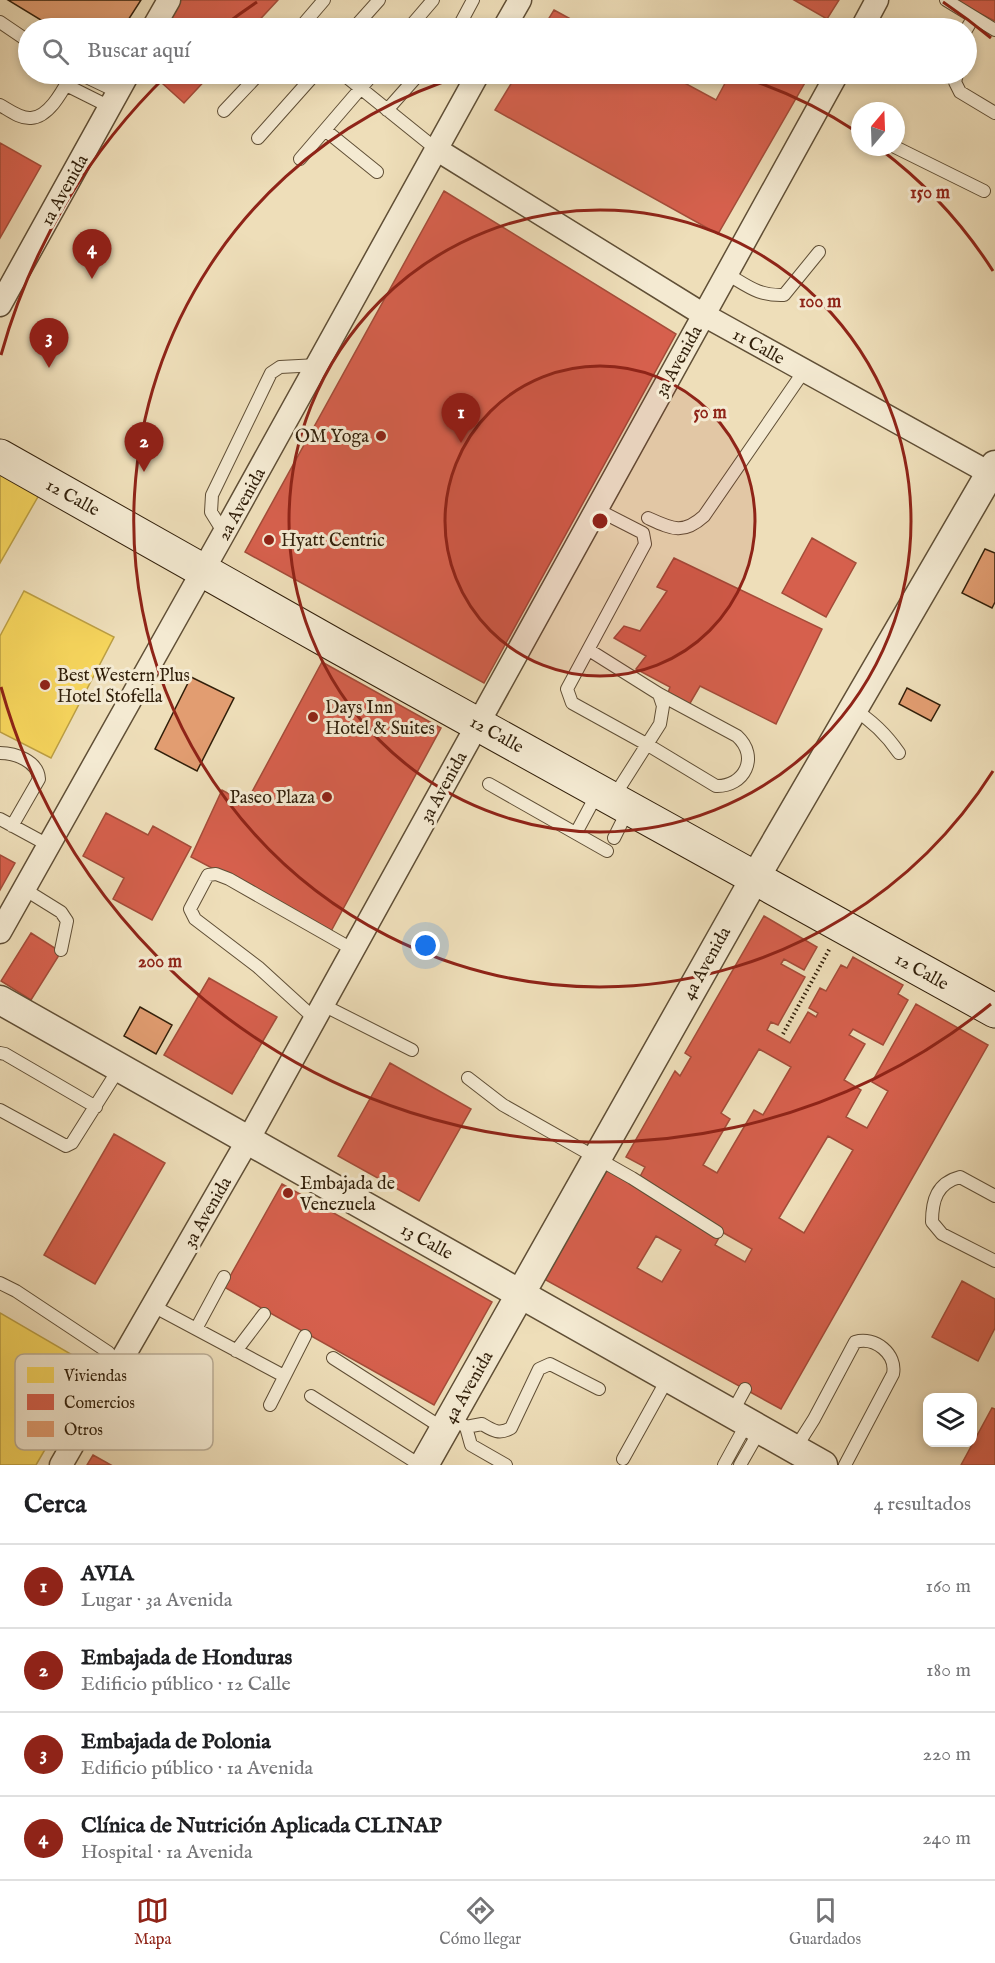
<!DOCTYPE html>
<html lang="es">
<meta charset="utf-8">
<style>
body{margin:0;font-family:"IM FELL English",serif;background:#f6f6f6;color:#202124}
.controls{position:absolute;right:18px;bottom:18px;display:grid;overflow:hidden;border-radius:12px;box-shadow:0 3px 9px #0003}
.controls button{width:54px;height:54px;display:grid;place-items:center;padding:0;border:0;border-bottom:2px solid #e0e0e0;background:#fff;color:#202124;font:30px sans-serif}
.compass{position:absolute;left:851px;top:102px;width:54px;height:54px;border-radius:50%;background:#fff;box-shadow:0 3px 9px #0003;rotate:19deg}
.you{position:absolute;left:426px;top:946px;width:21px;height:21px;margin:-15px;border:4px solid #fff;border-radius:50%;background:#1a73e8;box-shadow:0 0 0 9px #1a73e833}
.badge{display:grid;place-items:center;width:39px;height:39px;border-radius:50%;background:#8f2418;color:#fff;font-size:20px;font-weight:700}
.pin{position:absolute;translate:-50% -50px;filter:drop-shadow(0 2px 3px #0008)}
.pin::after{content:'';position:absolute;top:32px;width:21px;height:18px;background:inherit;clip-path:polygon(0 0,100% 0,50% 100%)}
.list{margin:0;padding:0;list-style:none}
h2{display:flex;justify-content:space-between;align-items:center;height:78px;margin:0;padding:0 24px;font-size:26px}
h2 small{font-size:20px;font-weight:400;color:#757577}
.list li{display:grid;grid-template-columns:39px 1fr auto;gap:18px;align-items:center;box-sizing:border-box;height:84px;padding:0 24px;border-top:2px solid #e0e0e0}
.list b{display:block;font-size:22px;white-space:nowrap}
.list p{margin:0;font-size:20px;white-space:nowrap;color:#757577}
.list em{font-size:20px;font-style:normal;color:#757577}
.icon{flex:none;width:33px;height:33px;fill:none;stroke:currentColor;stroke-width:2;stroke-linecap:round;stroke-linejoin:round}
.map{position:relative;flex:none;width:995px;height:1465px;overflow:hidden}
.search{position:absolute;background:#fff;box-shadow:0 3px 9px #0003;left:18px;right:18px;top:18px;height:66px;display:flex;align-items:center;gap:15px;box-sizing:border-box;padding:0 21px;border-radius:33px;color:#757577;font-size:22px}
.sheet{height:414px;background:#fff}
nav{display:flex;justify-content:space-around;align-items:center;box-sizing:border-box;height:84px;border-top:2px solid #e0e0e0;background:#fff;font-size:16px;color:#757577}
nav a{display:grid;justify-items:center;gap:3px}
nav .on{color:#8f2418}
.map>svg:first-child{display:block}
.homes{fill:#f6d55c;stroke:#bb9e43;stroke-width:1.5}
.shops{fill:#d6604d;stroke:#a44c39;stroke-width:1.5;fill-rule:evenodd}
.building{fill:#e29d71;stroke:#311f0a;stroke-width:1.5}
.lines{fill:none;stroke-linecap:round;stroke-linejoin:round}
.service-casing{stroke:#604f36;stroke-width:14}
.minor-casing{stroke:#604f36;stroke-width:25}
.tertiary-casing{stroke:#604f36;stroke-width:31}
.secondary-casing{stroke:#311f0a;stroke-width:35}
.path{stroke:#311f0a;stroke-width:4;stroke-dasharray:1.5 3;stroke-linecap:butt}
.service{stroke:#f4ead2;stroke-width:12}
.minor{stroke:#f4ead2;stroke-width:22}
.tertiary{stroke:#f4ead2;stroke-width:28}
.secondary{stroke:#f4ead2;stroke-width:33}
.ring{fill:none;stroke:#8f2418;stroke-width:3}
.poi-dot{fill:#8f2418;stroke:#f4ead2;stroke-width:2}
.labels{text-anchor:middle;stroke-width:6;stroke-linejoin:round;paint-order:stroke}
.street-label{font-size:18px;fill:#311f0a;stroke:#f4ead2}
.poi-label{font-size:18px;fill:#311f0a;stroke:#f4ead2;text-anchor:start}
.key{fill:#f4ead2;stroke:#baad96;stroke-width:1.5}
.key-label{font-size:16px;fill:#311f0a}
.centre{fill:#8f2418;stroke:#f4ead2;stroke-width:3}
.ring-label{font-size:18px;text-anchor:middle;font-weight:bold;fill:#8f2418;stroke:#f4ead2;stroke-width:6;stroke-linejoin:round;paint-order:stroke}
</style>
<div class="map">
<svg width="995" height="1465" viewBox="0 0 995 1465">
<rect width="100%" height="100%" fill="#eedeb9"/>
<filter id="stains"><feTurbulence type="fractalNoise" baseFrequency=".00333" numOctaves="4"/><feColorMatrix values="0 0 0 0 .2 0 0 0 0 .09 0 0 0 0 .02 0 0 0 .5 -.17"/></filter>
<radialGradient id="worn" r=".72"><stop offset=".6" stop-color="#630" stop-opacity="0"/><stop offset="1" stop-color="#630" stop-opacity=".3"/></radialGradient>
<path class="homes" d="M 0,471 L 39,495 L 0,563 Z
M 24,591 L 114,637 L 51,758 L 0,732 L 0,636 Z
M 0,1313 L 93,1367 L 36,1465 L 0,1465 Z"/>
<path class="shops" d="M 180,0 L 278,0 L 252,28 L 154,28 Z
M 794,0 L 839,0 L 827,19 Z
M 954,0 L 995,0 L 995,21 Z
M 554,10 L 587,28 L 543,28 Z
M 152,74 L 211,74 L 184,103 Z
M 517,74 L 668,74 L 716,100 L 730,74 L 810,74 L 718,234 L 495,110 Z
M 0,143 L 41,166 L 0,238 Z
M 444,191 L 676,334 L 484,683 L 245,552 Z
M 812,538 L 856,563 L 826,617 L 782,593 Z
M 674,558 L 822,629 L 776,724 L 700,686 L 689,705 L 668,693 L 670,687 L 636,669 L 646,656 L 614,638 L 624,626 L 640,631 L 667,591 L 657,587 Z
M 322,662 L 441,728 L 329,935 L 329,930 L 191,857 L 222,790 L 246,803 Z
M 106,813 L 148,835 L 153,826 L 191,847 L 152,920 L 113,899 L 124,878 L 83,856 Z
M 0,855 L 15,863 L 0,890 Z
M 764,916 L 817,947 L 804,970 L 784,959 L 781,964 L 805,977 L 778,1025 L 771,1022 L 767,1030 L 790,1043 L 808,1012 L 816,1017 L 818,1013 L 809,1008 L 820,988 L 826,991 L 841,965 L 847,968 L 853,957 L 903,985 L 898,994 L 908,1000 L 883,1045 L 853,1029 L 849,1035 L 865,1044 L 844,1080 L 861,1090 L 846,1117 L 867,1128 L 888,1091 L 872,1082 L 916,1004 L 988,1045 L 781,1409 L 544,1279 L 607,1170 L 635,1186 L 645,1167 L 626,1157 L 675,1071 L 680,1076 L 691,1057 L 685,1053 ZM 759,1049 L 791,1067 L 763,1115 L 754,1110 L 717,1173 L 703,1165 L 730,1119 L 721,1113 ZM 828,1136 L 853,1150 L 804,1233 L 779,1218 ZM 722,1232 L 752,1249 L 745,1262 L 715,1245 ZM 656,1236 L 681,1250 L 662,1282 L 637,1268 Z
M 31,933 L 61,952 L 31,1000 L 1,981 Z
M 209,978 L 277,1017 L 232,1094 L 164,1055 Z
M 390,1063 L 471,1109 L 419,1201 L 338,1156 Z
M 114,1134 L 165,1163 L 95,1284 L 44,1255 Z
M 282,1184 L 492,1302 L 434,1405 L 224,1287 Z
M 962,1281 L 995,1299 L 995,1328 L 978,1361 L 932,1337 Z
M 992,1408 L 995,1409 L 995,1465 L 961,1465 Z
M 93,1455 L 111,1465 L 87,1465 Z"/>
<path class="building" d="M 8,0 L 141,0 L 123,28 L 54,28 Z
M 985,549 L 995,553 L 995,602 L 992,608 L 962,593 Z
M 191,677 L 234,698 L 197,771 L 155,749 Z
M 907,688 L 940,705 L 931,721 L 899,704 Z
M 140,1007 L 172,1025 L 156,1054 L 124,1036 Z"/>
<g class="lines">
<g class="service-casing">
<path id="service" d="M 946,0 L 995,30
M 0,22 L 28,41
M 300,28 L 324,0
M 354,28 L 379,0
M 409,28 L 433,0
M 458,28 L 473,0
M 966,30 L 973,18
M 80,74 L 118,92
M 343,74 L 436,149
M 957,74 L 955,82 L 960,92 L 995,113
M 66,85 L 110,107
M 0,105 C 9,110 20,119 31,118 C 50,117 64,88 72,74
M 387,110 L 419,74
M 224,111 L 259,74
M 325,130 L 377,172
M 258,138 L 315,74
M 895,147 L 984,191
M 300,159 L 373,74
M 727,274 C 748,286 758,296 784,295 L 819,252
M 648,518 C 672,529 683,535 704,516 L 804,371
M 224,533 L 211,512 L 212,495 L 271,373 L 280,367 L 318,365
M 589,650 L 659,694 L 737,736 C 760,757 744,787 716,786 L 648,745 L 572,703 L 567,689 L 645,544 L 643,533 L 596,509
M 853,709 C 873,721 886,734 899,753
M 0,753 C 15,753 38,761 39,779 L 12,826
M 489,784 L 607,851
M 613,798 L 660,724 L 663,706 L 659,694
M 0,819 L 48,845
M 576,833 L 598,792
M 614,838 L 628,810
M 24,889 L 61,912 L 67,921 L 61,950
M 323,1005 L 412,1050
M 315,1019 L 258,967 L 195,919 L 190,909 L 208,875 L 216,874 L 229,879 L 352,949
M 0,1053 L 5,1054 L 96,1107
M 468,1078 L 503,1105 L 632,1178 L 717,1232
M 0,1110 L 66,1146 L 72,1143 L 120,1067
M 995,1196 L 960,1177 C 937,1183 932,1200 932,1222 L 942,1234 L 995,1261
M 0,1283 L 16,1291 L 108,1352 L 119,1365
M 153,1306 L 284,1376
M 196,1329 L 224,1277
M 236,1351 L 264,1314
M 333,1358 L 444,1429
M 311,1396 L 420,1465
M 270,1405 L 305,1336
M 732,1413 L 745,1389
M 460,1423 L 466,1427 L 471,1445 L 506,1465
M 466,1427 L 482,1424 C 492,1430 499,1435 511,1428 L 539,1369 L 550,1364 L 599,1389
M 795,1449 L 814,1419 L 855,1342 C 875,1336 897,1354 893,1374 L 845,1465
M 623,1459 L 668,1378
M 724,1465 L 747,1423
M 740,1465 L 760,1430"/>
</g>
<g class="minor-casing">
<path id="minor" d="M 153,28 L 169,0
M 504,28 L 520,0
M 862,28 L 877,0
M 436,149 L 704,315 L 995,476
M 0,305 L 128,74
M 0,932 L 224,533 L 478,74
M 61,1465 L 248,1140 L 837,74"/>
</g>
<g class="tertiary-casing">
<path id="tertiary" d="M 0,1000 L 823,1465
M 424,1465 L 755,878 L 995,465"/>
</g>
<g class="secondary-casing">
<path id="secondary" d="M 0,456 L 340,648 L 995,1011"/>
</g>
<path class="path" d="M 783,1034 L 830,948"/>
<use href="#service" class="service"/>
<use href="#minor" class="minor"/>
<use href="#tertiary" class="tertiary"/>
<use href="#secondary" class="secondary"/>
</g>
<circle cx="600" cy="521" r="155" fill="#8f2418" fill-opacity=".12"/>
<g class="ring">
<circle cx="600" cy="521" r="155"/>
<circle cx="600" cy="521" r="311"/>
<path d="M993 771A466 466 0 1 1 468 74M732 74A466 466 0 0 1 857 132M880 149A466 466 0 0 1 993 271"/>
<path d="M991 1004A622 622 0 0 1 1 687M1 355A622 622 0 0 1 168 74M221 28A622 622 0 0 1 257 2M943 2A622 622 0 0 1 991 38"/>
</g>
<g class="poi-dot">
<circle cx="381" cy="436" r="6"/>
<circle cx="269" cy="540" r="6"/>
<circle cx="45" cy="685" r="6"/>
<circle cx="313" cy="717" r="6"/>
<circle cx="327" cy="797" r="6"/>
<circle cx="288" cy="1193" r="6"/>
</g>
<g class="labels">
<g class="street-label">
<text transform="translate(64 190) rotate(-61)" y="6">1a Avenida</text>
<text transform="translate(759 346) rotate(29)" y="6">11 Calle</text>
<text transform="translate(678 361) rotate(-61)" y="6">3a Avenida</text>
<text transform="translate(73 497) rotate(29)" y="6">12 Calle</text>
<text transform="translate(241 504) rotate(-61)" y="6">2a Avenida</text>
<text transform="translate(497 734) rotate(29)" y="6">12 Calle</text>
<text transform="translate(443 787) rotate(-61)" y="6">3a Avenida</text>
<text transform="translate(706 963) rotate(-61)" y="6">4a Avenida</text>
<text transform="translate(922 971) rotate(29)" y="6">12 Calle</text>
<text transform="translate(207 1212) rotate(-60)" y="6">3a Avenida</text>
<text transform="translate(427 1241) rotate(29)" y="6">13 Calle</text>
<text transform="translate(468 1387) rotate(-60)" y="6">4a Avenida</text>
</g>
<g class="poi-label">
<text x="369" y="442" text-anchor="end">OM Yoga</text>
<text x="281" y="546">Hyatt Centric</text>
<text x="57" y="681">Best Western Plus<tspan x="57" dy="21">Hotel Stofella</tspan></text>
<text x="325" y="713">Days Inn<tspan x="325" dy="21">Hotel &amp; Suites</tspan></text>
<text x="315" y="803" text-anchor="end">Paseo Plaza</text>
<text x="300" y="1189">Embajada de<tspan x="300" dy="21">Venezuela</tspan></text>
</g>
</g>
<rect x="15" y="1354" width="198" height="96" rx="9" class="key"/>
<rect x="27" y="1367" width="27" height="16" fill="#f6d55c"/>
<rect x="27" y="1394" width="27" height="16" fill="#d6604d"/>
<rect x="27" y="1421" width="27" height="16" fill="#e29d71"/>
<g class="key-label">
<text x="64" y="1381">Viviendas</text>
<text x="64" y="1408">Comercios</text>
<text x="64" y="1435">Otros</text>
</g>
<circle cx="600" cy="521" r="9" class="centre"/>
<g class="ring-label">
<text x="930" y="198">150 m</text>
<text x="820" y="307">100 m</text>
<text x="710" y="418">50 m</text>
<text x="160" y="967">200 m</text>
</g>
<rect width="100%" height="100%" filter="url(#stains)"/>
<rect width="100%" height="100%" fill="url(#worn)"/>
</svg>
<div class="controls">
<button><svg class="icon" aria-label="layers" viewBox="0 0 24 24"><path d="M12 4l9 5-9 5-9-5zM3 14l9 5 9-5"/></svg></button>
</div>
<svg class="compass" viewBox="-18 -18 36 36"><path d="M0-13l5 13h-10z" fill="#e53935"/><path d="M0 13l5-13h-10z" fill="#757577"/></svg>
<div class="you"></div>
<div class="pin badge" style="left:461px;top:443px">1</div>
<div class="pin badge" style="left:144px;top:472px">2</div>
<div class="pin badge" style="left:49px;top:368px">3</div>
<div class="pin badge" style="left:92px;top:279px">4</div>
<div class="search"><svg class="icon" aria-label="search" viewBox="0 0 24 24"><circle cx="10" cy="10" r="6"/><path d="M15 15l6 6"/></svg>Buscar aquí</div>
</div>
<section class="sheet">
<h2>Cerca<small>4 resultados</small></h2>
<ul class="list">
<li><span class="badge">1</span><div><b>AVIA</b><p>Lugar · 3a Avenida</p></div><em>160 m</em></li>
<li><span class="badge">2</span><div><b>Embajada de Honduras</b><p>Edificio público · 12 Calle</p></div><em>180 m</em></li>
<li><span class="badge">3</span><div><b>Embajada de Polonia</b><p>Edificio público · 1a Avenida</p></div><em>220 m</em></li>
<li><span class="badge">4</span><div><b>Clínica de Nutrición Aplicada CLINAP</b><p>Hospital · 1a Avenida</p></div><em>240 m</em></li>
</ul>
</section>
<nav>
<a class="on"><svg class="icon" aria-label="map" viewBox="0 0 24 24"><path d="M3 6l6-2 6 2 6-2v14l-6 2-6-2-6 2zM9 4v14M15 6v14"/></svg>Mapa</a>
<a><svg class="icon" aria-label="directions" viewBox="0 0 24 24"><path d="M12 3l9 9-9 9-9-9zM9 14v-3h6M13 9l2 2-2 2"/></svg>Cómo llegar</a>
<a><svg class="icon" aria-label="saved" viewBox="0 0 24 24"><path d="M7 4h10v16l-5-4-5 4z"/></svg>Guardados</a>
</nav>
